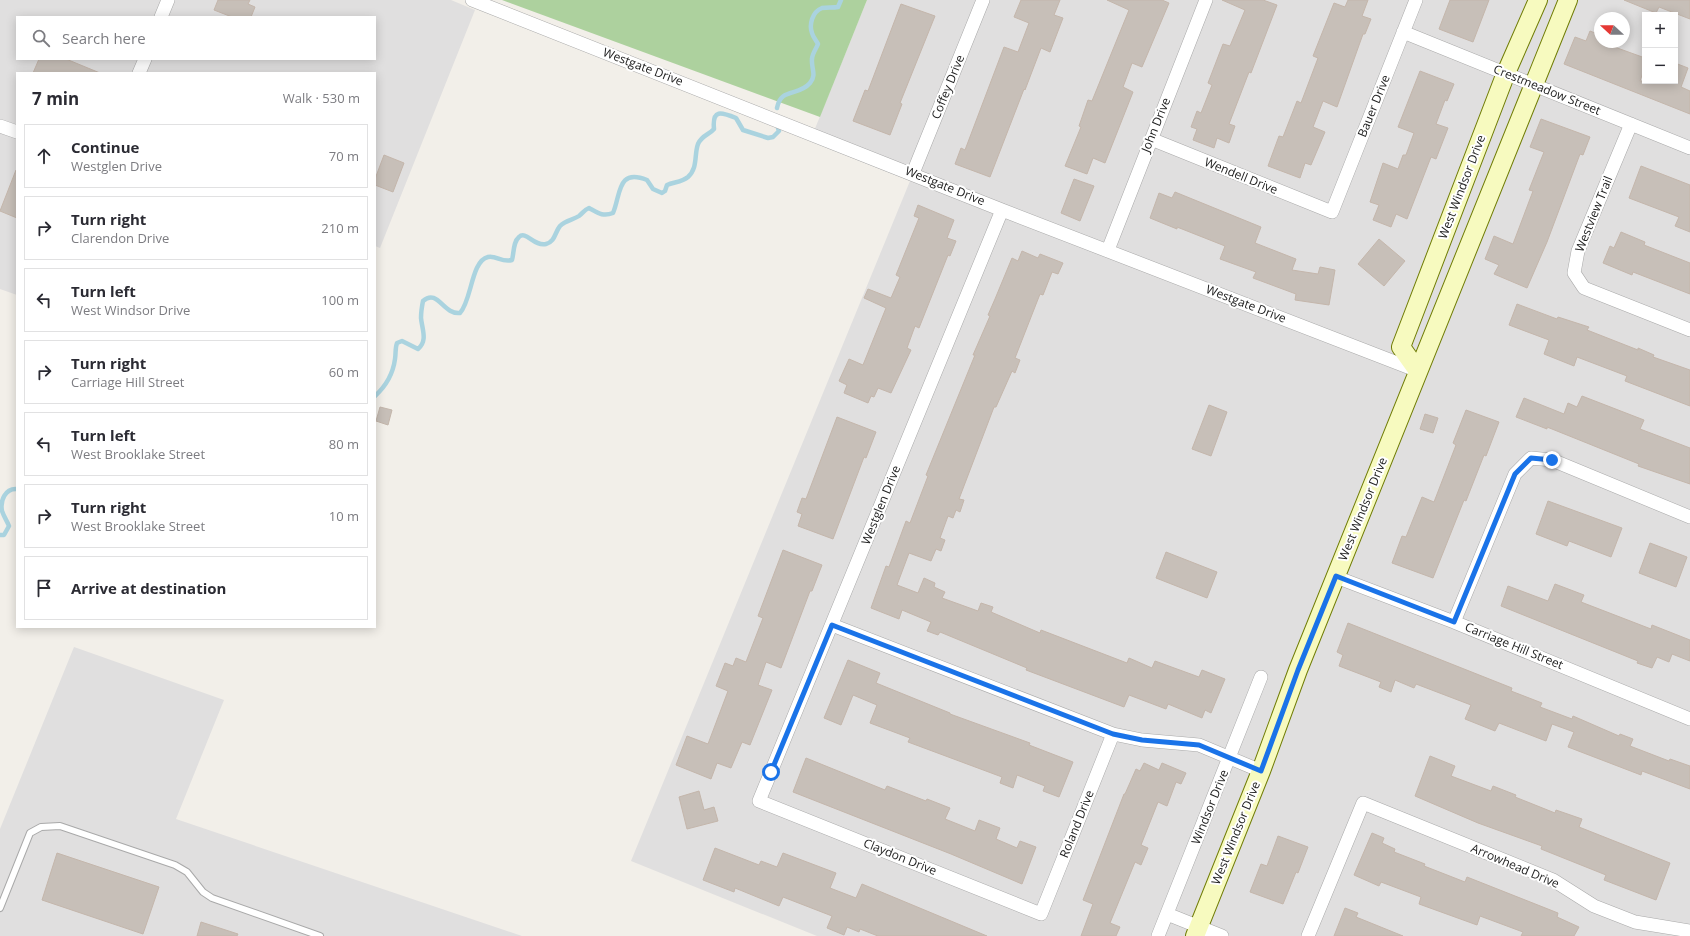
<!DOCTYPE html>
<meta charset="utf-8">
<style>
body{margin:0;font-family:"Open Sans",sans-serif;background:#f7f7f7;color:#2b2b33}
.controls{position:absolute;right:12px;top:12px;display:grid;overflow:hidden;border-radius:0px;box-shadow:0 2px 10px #0003}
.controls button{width:36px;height:36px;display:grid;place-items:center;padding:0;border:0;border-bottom:1px solid #e1e1e2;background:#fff;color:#2b2b33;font:20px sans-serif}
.compass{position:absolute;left:1594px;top:12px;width:36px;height:36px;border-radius:50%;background:#fff;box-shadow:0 2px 10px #0003;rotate:291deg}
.stop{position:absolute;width:12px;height:12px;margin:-9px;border:3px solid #1a73e8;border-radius:50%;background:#fff}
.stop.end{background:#1a73e8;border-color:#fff;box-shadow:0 1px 4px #0008}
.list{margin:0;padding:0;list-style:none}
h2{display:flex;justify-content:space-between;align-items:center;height:52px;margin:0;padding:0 16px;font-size:17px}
h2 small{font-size:13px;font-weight:400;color:#7c7c81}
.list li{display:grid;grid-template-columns:26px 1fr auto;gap:12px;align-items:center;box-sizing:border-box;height:64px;margin:0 8px 8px;padding:0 8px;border:1px solid #e1e1e2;border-radius:0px}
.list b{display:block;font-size:15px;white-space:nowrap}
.list p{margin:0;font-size:13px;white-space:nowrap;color:#7c7c81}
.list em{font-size:13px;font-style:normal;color:#7c7c81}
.icon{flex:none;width:22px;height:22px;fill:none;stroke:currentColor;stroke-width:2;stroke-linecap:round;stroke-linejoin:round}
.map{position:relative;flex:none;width:1690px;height:936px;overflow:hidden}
.search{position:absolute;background:#fff;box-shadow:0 2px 10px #0003;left:16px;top:16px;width:360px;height:44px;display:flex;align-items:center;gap:10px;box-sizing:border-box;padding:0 14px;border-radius:0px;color:#7c7c81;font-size:15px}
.panel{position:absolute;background:#fff;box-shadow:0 2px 10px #0003;left:16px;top:72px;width:360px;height:556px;border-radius:0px}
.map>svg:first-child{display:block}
.residential{fill:#e0dfdf;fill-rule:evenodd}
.forest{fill:#add19e}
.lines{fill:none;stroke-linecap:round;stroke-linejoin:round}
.stream{stroke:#aad3df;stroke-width:4.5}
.building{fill:#c7bfb8;stroke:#c4b6ab}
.lane-casing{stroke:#a9a9a9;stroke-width:8}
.street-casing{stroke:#a9a9a9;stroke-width:14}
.secondary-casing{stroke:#707d05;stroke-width:20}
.lane{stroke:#fff;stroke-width:6}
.street{stroke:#fff;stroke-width:13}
.secondary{stroke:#f7fabf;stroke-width:18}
.route{stroke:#1a73e8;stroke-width:5}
.labels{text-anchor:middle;stroke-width:4;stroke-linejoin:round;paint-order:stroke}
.street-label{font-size:12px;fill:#222;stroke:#fff}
</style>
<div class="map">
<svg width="1690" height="936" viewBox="0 0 1690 936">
<rect width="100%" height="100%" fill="#f2efe9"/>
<path class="residential" d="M 0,0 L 451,0 L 475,10 L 380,248 L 375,246 L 375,73 L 17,73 L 17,295 L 0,289 ZM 17,17 L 375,17 L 375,59 L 17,59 Z
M 867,0 L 1690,0 L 1690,936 L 817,936 L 631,861 L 910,181 L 810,141 ZM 1645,15 L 1675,15 L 1675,81 L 1645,81 ZM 1600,18 L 1624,18 L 1624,42 L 1600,42 Z
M 74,647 L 224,700 L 176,819 L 522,936 L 0,936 L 0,829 Z"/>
<path class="forest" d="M 502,0 L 867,0 L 820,117 Z"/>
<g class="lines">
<path class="stream" d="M 777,108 C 781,87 798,97 810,83 C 817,75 811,68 812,59 C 812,54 816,49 818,44 C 816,40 813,37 812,33 C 809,25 812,12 822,8 C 827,7 833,8 838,7 L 841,0
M 375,396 C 386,386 393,374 395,359 C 396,353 395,348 397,343 L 402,341 L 418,349 C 428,341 422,329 421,318 C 421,312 422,306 423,301 C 438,288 443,315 460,313 C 472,300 471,261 488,257 C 496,255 502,263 512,260 C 514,253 513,242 519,237 C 526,230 534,247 546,244 C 555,242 555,232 560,226 C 566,220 573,220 579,216 C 583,213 584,210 589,208 C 598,213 603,217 613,213 C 621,194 617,168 647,180 L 653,189 L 662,193 L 665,191 L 667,185 C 674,182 682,182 688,177 C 698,168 694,155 698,144 C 702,135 709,135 714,129 C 712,109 721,112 736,118 L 743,130 L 768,138 L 773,137 L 779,131 L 778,128
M 0,535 L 4,535 L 9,526 C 7,521 4,517 2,511 C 0,501 5,488 17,489"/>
</g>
<path class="building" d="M 218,0 L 250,0 L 248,4 L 255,7 L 251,17 L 232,17 L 214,10 Z
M 1021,0 L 1060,0 L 1054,15 L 1063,18 L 1050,52 L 1041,48 L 1025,90 L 1024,89 L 990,177 L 955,164 L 961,148 L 965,150 L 1004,47 L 1018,52 L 1029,23 L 1014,17 Z
M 1107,0 L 1162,0 L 1169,3 L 1142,67 L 1132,63 L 1123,87 L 1133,92 L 1105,163 L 1093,158 L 1087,174 L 1065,166 L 1081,127 L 1079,126 L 1088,100 L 1092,101 L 1129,10 Z
M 1222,0 L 1263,0 L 1277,5 L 1251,73 L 1249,72 L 1229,124 L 1235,126 L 1229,143 L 1217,138 L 1214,148 L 1193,140 L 1197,129 L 1191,127 L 1197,111 L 1201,113 L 1212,85 L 1208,83 L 1223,44 L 1230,46 L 1245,10 Z
M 1348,0 L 1368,0 L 1362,16 L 1371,19 L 1365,34 L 1363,34 L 1337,107 L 1323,101 L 1313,127 L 1325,132 L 1311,165 L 1305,163 L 1300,178 L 1268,166 L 1279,136 L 1283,137 L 1297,101 L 1301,103 L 1318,58 L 1313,56 L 1334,3 L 1345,7 Z
M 1450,0 L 1489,0 L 1473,42 L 1439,29 Z
M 1624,0 L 1690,0 L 1690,19 L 1659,7 L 1656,13 Z
M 901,4 L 935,16 L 900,103 L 902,104 L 890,135 L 853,121 L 865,90 L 868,91 Z
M 1590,31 L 1600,35 L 1600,42 L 1610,42 L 1609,45 L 1645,58 L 1645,67 L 1640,81 L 1675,81 L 1675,63 L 1688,68 L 1681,87 L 1690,91 L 1690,114 L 1564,64 L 1575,37 L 1586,41 Z
M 39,59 L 66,59 L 100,73 L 33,73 Z
M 1420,71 L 1454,84 L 1447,101 L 1445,100 L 1436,124 L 1448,128 L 1436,159 L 1431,157 L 1407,219 L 1396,214 L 1391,227 L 1373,220 L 1379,205 L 1370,202 L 1383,163 L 1398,169 L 1403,155 L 1406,155 L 1414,133 L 1398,127 Z
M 1541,119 L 1590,137 L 1583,155 L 1580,154 L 1547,242 L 1527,288 L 1494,274 L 1499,265 L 1485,259 L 1494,236 L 1513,244 L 1533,191 L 1529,190 L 1544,152 L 1530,147 Z
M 384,155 L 404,163 L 393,192 L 375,185 L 375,179 Z
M 1641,166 L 1690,185 L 1690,232 L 1675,226 L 1679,217 L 1629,198 Z
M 16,170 L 17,170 L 17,218 L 0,211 Z
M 1074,179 L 1094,186 L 1080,221 L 1061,213 Z
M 1175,192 L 1261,227 L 1255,243 L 1296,259 L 1292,270 L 1318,274 L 1320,267 L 1335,270 L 1329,305 L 1295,300 L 1296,294 L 1253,278 L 1256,272 L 1220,259 L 1225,246 L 1177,227 L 1177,229 L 1150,218 L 1159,193 L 1172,198 Z
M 918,205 L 954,220 L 947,238 L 956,241 L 950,256 L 948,255 L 919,328 L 915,326 L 907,348 L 911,350 L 891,393 L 878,388 L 874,397 L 871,396 L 868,403 L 844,393 L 847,385 L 839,381 L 849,359 L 863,365 L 886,308 L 864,298 L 868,289 L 891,298 L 900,277 L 896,275 L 919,218 L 914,216 Z
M 1621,232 L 1645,242 L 1644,245 L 1690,263 L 1690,294 L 1633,272 L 1632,275 L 1603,263 L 1610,246 L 1614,248 Z
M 1379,239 L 1405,261 L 1384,286 L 1358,264 Z
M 1022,251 L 1038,258 L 1040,254 L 1063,263 L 1058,274 L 1052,272 L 1043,295 L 1040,294 L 1015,358 L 1020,360 L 1015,373 L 1012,371 L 996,407 L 994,407 L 959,499 L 964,500 L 960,512 L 956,510 L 953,518 L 948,516 L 940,538 L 945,540 L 941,551 L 936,549 L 931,561 L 909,553 L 897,585 L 918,593 L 924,578 L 935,583 L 934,587 L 945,592 L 942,598 L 978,611 L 981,603 L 993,607 L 991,612 L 1040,633 L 1041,630 L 1127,663 L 1129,658 L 1152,668 L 1155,661 L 1199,677 L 1202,670 L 1225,679 L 1211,713 L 1205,710 L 1202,718 L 1168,704 L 1166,709 L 1129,695 L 1124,707 L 1026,670 L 1027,668 L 940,632 L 938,635 L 927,631 L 931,622 L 902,610 L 899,619 L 871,608 L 886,566 L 889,567 L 906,521 L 910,523 L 928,476 L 926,475 L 975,355 L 973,355 L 990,316 L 988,315 L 995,299 L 1012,258 L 1018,261 Z
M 1517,304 L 1557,319 L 1558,317 L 1589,327 L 1587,330 L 1638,350 L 1638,348 L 1654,355 L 1653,357 L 1690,370 L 1690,406 L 1625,381 L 1627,376 L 1577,357 L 1574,366 L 1544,354 L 1549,340 L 1509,325 Z
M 1582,396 L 1644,420 L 1640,429 L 1690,448 L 1690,484 L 1638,466 L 1639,464 L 1547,427 L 1547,429 L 1516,417 L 1524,398 L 1564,414 L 1568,403 L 1577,407 Z
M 1209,405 L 1227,412 L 1211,456 L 1192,449 Z
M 380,407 L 392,410 L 388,425 L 376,421 Z
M 1466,410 L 1499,422 L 1486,456 L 1484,455 L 1466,501 L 1464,500 L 1433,578 L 1392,563 L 1402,536 L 1406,537 L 1422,497 L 1434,502 L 1456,445 L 1453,443 Z
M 1425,414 L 1438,418 L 1433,433 L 1420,429 Z
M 837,417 L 876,432 L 866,458 L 864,457 L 833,539 L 798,526 L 802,514 L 797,512 L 802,498 L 806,499 Z
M 1548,501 L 1622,528 L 1611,557 L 1569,541 L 1567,546 L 1536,534 Z
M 1650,543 L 1687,557 L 1676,587 L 1639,573 Z
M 783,550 L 822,565 L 812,591 L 810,591 L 781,668 L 766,662 L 758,685 L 772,690 L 750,745 L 742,742 L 731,768 L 717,763 L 711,779 L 676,765 L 687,736 L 708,744 L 728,691 L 716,686 L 725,663 L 733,666 L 736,658 L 746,662 L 763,618 L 758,616 Z
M 1166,552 L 1217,572 L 1207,598 L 1156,578 Z
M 1555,584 L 1584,595 L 1581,602 L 1651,629 L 1652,625 L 1690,640 L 1690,661 L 1672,654 L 1669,662 L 1657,657 L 1652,668 L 1637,663 L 1638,661 L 1501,606 L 1508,586 L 1548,601 Z
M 1348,623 L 1512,688 L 1511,691 L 1542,703 L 1540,707 L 1572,719 L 1573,716 L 1619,736 L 1620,734 L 1633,739 L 1630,746 L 1669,761 L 1670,759 L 1690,766 L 1690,789 L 1642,771 L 1641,775 L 1568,747 L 1574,732 L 1552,724 L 1546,741 L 1499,723 L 1495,731 L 1465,719 L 1471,705 L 1416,684 L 1414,688 L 1395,680 L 1391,692 L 1379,687 L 1381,682 L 1339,666 L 1343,655 L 1337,652 Z
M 848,660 L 880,673 L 876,683 L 950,713 L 950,714 L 1030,743 L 1029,745 L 1073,762 L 1059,797 L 1043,791 L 1045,786 L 1017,775 L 1013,788 L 1000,783 L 1002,777 L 908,742 L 910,738 L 870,723 L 877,705 L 853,695 L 841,725 L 824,718 Z
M 1430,756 L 1455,766 L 1451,776 L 1491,791 L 1493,786 L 1516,795 L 1515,797 L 1555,813 L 1556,810 L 1582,819 L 1579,827 L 1670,863 L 1656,900 L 1604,880 L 1606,875 L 1541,849 L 1542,846 L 1478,823 L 1415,796 Z
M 806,758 L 885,790 L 887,786 L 926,801 L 927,799 L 950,808 L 945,819 L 975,831 L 979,820 L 1000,828 L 996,839 L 1017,848 L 1020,841 L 1036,847 L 1022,884 L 951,854 L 793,792 Z
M 1144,763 L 1159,770 L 1162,763 L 1186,773 L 1181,784 L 1176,782 L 1167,806 L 1158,802 L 1141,845 L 1148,848 L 1141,865 L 1135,862 L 1110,923 L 1120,927 L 1116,936 L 1081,936 L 1093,904 L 1083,900 L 1124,794 L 1125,794 L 1136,769 L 1140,771 Z
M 699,791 L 704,810 L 714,807 L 718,821 L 687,829 L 679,797 Z
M 1372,833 L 1384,838 L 1382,843 L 1395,849 L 1394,852 L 1425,864 L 1424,866 L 1465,882 L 1467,877 L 1558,913 L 1557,917 L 1579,927 L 1574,936 L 1521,936 L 1523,932 L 1480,916 L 1477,925 L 1419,904 L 1421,897 L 1381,882 L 1379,886 L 1354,875 Z
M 1278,836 L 1308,847 L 1298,873 L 1296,872 L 1283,904 L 1250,892 L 1261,864 L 1267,866 Z
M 715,848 L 759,865 L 761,861 L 777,867 L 783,853 L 836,873 L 830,888 L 856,898 L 862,884 L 987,936 L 878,936 L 860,929 L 859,932 L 847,927 L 844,935 L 827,928 L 832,916 L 783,897 L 779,906 L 735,888 L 734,892 L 703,880 Z
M 57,853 L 159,887 L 143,934 L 42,900 Z
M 1345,908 L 1358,913 L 1356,917 L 1403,936 L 1334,936 Z
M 201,922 L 238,934 L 237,936 L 197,936 Z"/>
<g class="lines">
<g class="lane-casing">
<path id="lane" d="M 0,908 L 30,833 L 41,827 L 60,826 L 175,865 L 187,872 L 203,892 L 212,898 L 320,936"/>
</g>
<g class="street-casing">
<path id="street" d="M 472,0 L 1002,210 L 1418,371
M 161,17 L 168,0
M 1403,32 L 1690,148
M 139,73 L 145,59
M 1631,124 L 1578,251 L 1574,273 L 1584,288 L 1690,330
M 0,126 L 17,132
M 1151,139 L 1332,212 L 1416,0
M 913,173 L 983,0
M 1002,210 L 759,801 L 1041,914 L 1113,734
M 1108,250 L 1206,0
M 1336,577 L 1454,622 L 1690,719
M 1454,622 L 1515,474 L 1531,458 L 1552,460 L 1690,517
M 832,625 L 1113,734 L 1142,740 L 1199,745 L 1261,771
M 1167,914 L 1222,936
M 1158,936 L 1261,677
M 1308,936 L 1363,803 L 1553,880 L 1594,906 L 1635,922 L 1690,931"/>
</g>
<g class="secondary-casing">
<path id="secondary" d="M 1418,371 L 1401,347 L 1506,73 L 1538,0
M 1195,936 L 1261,771 L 1298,670 L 1568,0"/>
</g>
<use href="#lane" class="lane"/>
<use href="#street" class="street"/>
<use href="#secondary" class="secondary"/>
</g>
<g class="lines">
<path class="route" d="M 771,772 L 832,625 L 1113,734 L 1142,740 L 1199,745 L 1261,771 L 1298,670 L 1336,576 L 1454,622 L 1515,474 L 1531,458 L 1552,460"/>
</g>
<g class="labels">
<g class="street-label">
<text transform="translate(643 67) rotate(21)" y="4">Westgate Drive</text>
<text transform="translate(948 87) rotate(-68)" y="4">Coffey Drive</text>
<text transform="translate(1547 90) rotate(22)" y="4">Crestmeadow Street</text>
<text transform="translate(1374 106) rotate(-68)" y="4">Bauer Drive</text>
<text transform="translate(1156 125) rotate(-68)" y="4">John Drive</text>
<text transform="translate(1241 176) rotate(22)" y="4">Wendell Drive</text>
<text transform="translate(945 186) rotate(22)" y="4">Westgate Drive</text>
<text transform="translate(1462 187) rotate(-69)" y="4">West Windsor Drive</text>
<text transform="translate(1594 214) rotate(-68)" y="4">Westview Trail</text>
<text transform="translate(1246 304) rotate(21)" y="4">Westgate Drive</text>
<text transform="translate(881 505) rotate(-68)" y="4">Westglen Drive</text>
<text transform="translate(1363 509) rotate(-68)" y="4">West Windsor Drive</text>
<text transform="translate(1514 646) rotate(22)" y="4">Carriage Hill Street</text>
<text transform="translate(1210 807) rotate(-68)" y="4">Windsor Drive</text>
<text transform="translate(1077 824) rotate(-68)" y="4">Roland Drive</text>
<text transform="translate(1236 833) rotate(-68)" y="4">West Windsor Drive</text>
<text transform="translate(900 857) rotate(22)" y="4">Claydon Drive</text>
<text transform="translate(1515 866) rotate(23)" y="4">Arrowhead Drive</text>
</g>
</g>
</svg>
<div class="controls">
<button>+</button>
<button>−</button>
</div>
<svg class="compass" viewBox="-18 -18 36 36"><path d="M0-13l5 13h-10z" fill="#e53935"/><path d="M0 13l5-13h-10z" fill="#7c7c81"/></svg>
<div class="stop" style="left:771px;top:772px"></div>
<div class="stop end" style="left:1552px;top:460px"></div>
<div class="search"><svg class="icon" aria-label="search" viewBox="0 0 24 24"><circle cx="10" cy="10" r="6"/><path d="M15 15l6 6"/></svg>Search here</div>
<section class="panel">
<h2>7 min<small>Walk · 530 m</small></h2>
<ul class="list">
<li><svg class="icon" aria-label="ahead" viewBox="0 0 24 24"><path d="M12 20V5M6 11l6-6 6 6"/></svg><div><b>Continue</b><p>Westglen Drive</p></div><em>70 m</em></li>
<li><svg class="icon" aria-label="right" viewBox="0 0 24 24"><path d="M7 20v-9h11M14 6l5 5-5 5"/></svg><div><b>Turn right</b><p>Clarendon Drive</p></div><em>210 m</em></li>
<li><svg class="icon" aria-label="left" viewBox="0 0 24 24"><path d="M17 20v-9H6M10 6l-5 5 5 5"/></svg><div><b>Turn left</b><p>West Windsor Drive</p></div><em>100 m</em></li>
<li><svg class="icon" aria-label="right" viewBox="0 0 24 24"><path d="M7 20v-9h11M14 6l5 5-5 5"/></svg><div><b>Turn right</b><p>Carriage Hill Street</p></div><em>60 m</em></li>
<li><svg class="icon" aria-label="left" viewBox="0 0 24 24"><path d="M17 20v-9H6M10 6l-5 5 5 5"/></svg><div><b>Turn left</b><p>West Brooklake Street</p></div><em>80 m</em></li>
<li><svg class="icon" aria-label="right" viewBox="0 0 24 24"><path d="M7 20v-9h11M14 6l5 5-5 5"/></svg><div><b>Turn right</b><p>West Brooklake Street</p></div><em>10 m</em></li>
<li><svg class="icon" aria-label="arrive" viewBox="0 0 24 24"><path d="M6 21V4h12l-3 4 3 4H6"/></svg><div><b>Arrive at destination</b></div></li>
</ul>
</section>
</div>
